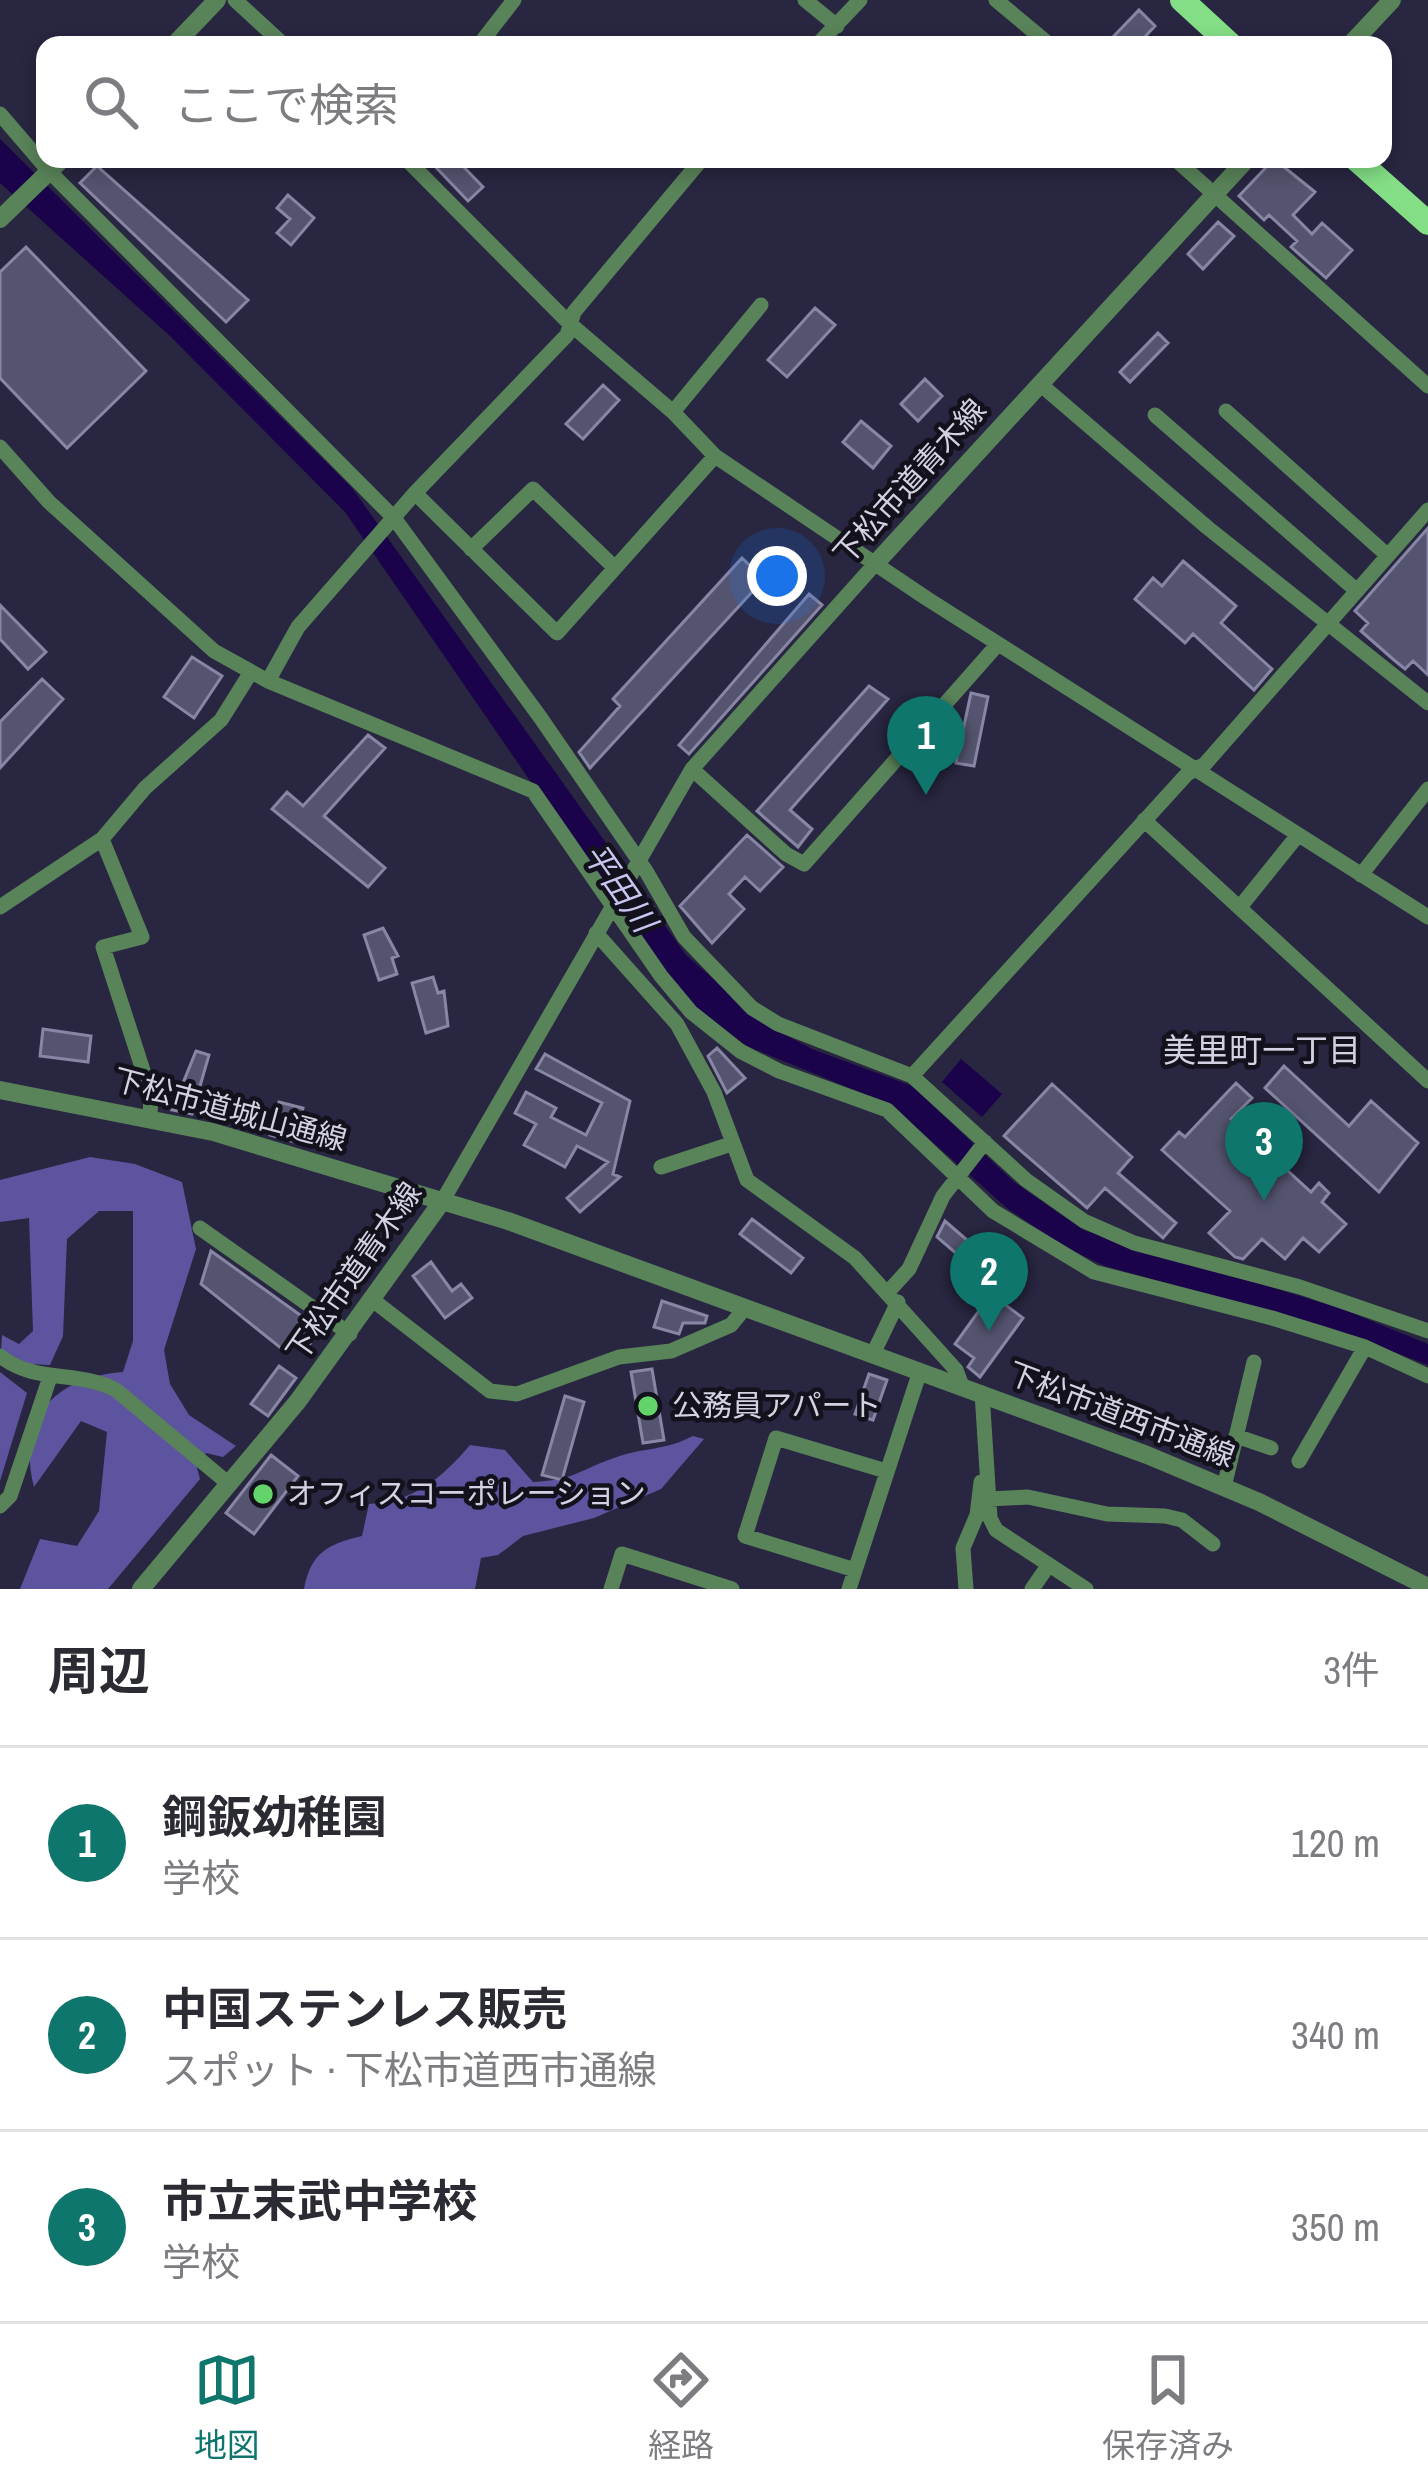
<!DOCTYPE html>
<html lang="ja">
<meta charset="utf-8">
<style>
body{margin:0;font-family:"Archivo Narrow","Noto Sans JP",sans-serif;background:#f2f2f3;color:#2b2b33}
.you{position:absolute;left:777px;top:576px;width:42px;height:42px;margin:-30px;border:9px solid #fff;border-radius:50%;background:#1a73e8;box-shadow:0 0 0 18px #1a73e833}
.badge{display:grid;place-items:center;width:78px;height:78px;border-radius:50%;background:#0f766e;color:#fff;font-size:39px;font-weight:700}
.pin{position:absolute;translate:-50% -99px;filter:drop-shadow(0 3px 6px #0008)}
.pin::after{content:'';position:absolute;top:63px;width:42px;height:36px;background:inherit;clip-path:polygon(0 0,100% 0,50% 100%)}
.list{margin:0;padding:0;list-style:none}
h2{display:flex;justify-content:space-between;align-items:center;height:156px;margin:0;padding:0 48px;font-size:51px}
h2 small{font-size:39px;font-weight:400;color:#7c7c81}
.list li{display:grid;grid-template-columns:78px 1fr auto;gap:36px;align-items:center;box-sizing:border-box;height:192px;padding:0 48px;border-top:3px solid #e1e1e2}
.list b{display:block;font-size:45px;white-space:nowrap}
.list p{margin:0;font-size:39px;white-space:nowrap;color:#7c7c81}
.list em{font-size:39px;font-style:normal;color:#7c7c81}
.icon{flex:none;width:66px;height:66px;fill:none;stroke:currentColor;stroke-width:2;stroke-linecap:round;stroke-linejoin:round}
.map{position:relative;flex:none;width:1428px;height:1589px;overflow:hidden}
.search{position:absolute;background:#fff;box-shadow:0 6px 18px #0003;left:36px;right:36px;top:36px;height:132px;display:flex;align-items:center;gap:30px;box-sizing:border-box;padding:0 42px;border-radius:24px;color:#7c7c81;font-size:45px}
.sheet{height:732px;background:#fff}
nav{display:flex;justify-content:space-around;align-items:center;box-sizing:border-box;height:168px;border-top:3px solid #e1e1e2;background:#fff;font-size:33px;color:#7c7c81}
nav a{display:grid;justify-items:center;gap:6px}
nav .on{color:#0f766e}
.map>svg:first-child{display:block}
.forest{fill:#5d549f}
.water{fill:#1a034a}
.building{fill:#555470;stroke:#8786a5;stroke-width:3}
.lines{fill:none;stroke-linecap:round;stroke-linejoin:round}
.minor{stroke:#598359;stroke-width:15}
.tertiary{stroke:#598359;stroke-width:18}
.primary{stroke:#83de85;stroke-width:24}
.poi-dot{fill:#63d469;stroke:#12111c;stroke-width:4.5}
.labels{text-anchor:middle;stroke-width:9;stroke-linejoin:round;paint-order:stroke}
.street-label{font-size:30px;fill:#d2d2e2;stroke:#12111c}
.poi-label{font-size:30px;fill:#d2d2e2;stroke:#12111c;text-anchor:start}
.water-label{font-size:33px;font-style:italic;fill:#c7c6f0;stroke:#12111c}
.neighbourhood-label{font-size:33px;fill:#d2d2e2;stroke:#12111c}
</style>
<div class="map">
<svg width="1428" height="1589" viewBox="0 0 1428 1589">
<rect width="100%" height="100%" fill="#282640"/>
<path class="forest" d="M 90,1157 L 135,1164 L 182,1182 L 196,1249 L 164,1350 L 170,1384 L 189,1415 L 236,1446 L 223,1457 L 206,1453 L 197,1468 L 200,1479 L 108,1589 L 20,1589 L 40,1539 L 77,1546 L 99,1511 L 107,1432 L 81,1421 L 34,1487 C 16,1418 55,1377 123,1372 L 133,1341 L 133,1211 L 99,1211 L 67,1239 L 63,1336 L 50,1365 L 29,1364 L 1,1351 L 2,1335 L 19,1344 L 33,1331 L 29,1218 L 0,1222 L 0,1180 Z
M 0,1372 L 27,1393 L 0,1481 Z
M 693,1436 L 704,1439 L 661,1489 L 594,1518 L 523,1536 L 498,1555 L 481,1558 L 475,1589 L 304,1589 C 311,1552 328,1544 362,1536 L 369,1504 C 413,1502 442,1478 470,1445 L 505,1450 L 533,1482 C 576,1480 580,1469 617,1457 C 645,1447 664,1451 693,1436 Z"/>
<path class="water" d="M 0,139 L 352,488 L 686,955 L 765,1024 L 812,1049 L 912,1086 L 1014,1182 L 1083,1230 L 1342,1309 L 1428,1344 L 1428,1365 L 1329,1327 L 1105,1266 L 1065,1247 L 1008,1209 L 891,1105 L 747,1046 L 694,1006 L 659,968 L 345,512 L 170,336 L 0,183 Z
M 961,1059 L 1002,1094 L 982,1117 L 942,1082 Z"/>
<path class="building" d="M 1139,10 L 1155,26 L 1137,45 L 1121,45 L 1113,37 Z
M 428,159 L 456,159 L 483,187 L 468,201 Z
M 1274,159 L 1315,192 L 1293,215 L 1312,234 L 1322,223 L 1352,250 L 1326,278 L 1291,247 L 1297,241 L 1269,215 L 1264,220 L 1239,196 Z
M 97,166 L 248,300 L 226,322 L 80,183 Z
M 288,195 L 314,218 L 291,245 L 277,233 L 290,219 L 277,208 Z
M 1218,222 L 1234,236 L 1203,269 L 1188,254 Z
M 26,247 L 146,371 L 67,448 L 0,378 L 0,272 Z
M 815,308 L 835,325 L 787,377 L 768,360 Z
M 1158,333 L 1168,343 L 1130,382 L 1120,372 Z
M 925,379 L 942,396 L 918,421 L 901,404 Z
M 603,385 L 619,400 L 583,439 L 566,424 Z
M 861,421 L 891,446 L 873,468 L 843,442 Z
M 1428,528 L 1428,675 L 1413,661 L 1405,669 L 1394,660 L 1361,631 L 1368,623 L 1355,611 Z
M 742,558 L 764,579 L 590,768 L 579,752 L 620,706 L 613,699 Z
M 1183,561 L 1236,606 L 1221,623 L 1272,669 L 1254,690 L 1193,634 L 1185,643 L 1135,599 L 1153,578 L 1162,586 Z
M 809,594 L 822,605 L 689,754 L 679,745 Z
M 0,605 L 46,652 L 28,669 L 0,639 Z
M 192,657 L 222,676 L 194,718 L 164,697 Z
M 42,679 L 63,699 L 0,768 L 0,722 Z
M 869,686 L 888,699 L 790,810 L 812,829 L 798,847 L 757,811 Z
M 971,693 L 988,697 L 974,766 L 956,763 Z
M 368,735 L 385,748 L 324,816 L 385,868 L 368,887 L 272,809 L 287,792 L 303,806 Z
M 747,835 L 783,867 L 760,891 L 745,877 L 729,894 L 744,909 L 712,943 L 680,906 Z
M 383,928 L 398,956 L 392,958 L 397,974 L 379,980 L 364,935 Z
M 433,977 L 438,993 L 444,991 L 448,1026 L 426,1033 L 412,983 Z
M 43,1029 L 91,1036 L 88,1062 L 40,1056 Z
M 717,1048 L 745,1078 L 727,1093 L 708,1056 Z
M 196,1051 L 209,1055 L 192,1114 L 172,1110 Z
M 545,1054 L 630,1101 L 613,1174 L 620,1177 L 580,1212 L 567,1198 L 608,1162 L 577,1146 L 565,1167 L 524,1145 L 536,1124 L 515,1113 L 526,1092 L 556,1108 L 551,1117 L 586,1135 L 602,1103 L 536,1069 Z
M 1284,1066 L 1349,1126 L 1371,1101 L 1418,1143 L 1379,1192 L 1265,1088 Z
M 1236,1083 L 1252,1098 L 1231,1119 L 1311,1192 L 1319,1183 L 1329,1193 L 1322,1202 L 1346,1224 L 1319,1252 L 1303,1238 L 1285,1259 L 1262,1239 L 1243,1259 L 1235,1257 L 1209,1233 L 1230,1211 L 1162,1150 L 1179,1132 L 1185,1137 Z
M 1052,1084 L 1132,1157 L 1118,1173 L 1176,1223 L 1163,1238 L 1105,1188 L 1087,1208 L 1004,1136 Z
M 279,1102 L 303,1108 L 294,1142 L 270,1135 Z
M 752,1219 L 803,1258 L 791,1273 L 740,1234 Z
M 945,1221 L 999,1268 L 988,1281 L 937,1237 Z
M 211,1251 L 321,1330 L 309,1345 L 294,1334 L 282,1349 L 201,1284 Z
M 431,1262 L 452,1291 L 461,1284 L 472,1298 L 445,1318 L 413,1276 Z
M 991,1294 L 1023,1318 L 980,1377 L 968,1367 L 974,1358 L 955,1344 Z
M 662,1301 L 707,1316 L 705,1323 L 683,1323 L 679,1334 L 654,1327 Z
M 279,1366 L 296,1378 L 268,1416 L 251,1404 Z
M 652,1369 L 664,1440 L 643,1443 L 631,1372 Z
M 869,1374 L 887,1380 L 873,1420 L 855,1414 Z
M 565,1396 L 584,1402 L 562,1480 L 542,1475 Z
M 271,1455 L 298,1476 L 254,1534 L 226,1513 Z"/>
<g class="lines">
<path class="minor" d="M 235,0 L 284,45
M 805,0 L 837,26
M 996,0 L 1050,45
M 479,45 L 514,0
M 817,45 L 860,0
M 0,114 L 49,171 L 394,518 L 540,717 L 646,871 L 684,937 L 752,1008 L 778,1024 L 912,1076 L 1026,1180 L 1084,1221 L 1134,1243 L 1300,1287 L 1428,1331
M 406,159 L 569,323 L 673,412 L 715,456 L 926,598 L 1428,917
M 1175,159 L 1428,386
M 1040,384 L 1208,528 L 1428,703
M 1226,411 L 1387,555
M 673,412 L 761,305
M 1155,415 L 1357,591
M 0,447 L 49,502 L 214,651 L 268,681 L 533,791 L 661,976 L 691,1012 L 740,1051 L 779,1071 L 887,1110 L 993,1211 L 1094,1272 L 1272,1318 L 1365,1347 L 1428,1376
M 415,493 L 557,633 L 715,456
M 471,549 L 533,489 L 614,567
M 268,681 L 298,627 L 415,493 L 567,335 L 574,312 L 702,159
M 692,769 L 786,854 L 804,864 L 998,644
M 1144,820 L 1428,1081
M 102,839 L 142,937 L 103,947 L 151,1095 L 150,1117
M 1361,875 L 1428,789
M 0,907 L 102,839 L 145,788 L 221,720 L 251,672
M 1240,907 L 1298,835
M 596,933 L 677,1024 L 714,1092 L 747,1180 L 855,1258 L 956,1370 L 962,1386
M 912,1076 L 1187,774 L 1205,764 L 1428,510
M 661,1167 L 731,1144
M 443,1200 L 692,769 L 875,564
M 200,1228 L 350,1334
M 888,1292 L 909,1269 L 943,1196 L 985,1142
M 374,1301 L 490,1391 L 517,1394 L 619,1357 L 671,1351 L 731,1325 L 745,1308
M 873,1354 L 898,1302
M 0,1356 C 35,1384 79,1370 116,1390 L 229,1484
M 982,1393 L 990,1518 L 996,1530 L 1086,1589
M 1236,1436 L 1271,1448
M 1299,1461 L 1365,1347
M 1224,1487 L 1254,1362
M 989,1499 L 1028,1497 L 1107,1514 L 1165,1516 L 1182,1520 L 1213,1544
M 0,1506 L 10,1496 L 50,1377
M 855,1570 L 745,1536 L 776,1438 L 886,1471
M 611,1589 L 622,1554 L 732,1589
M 849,1589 L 920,1371
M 966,1589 L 963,1548 L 977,1515 L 981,1482
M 1032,1589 L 1048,1566"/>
<path class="tertiary" d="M 174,45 L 217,0
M 1350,45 L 1392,0
M 0,219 L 62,159
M 875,564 L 1247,159
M 0,1090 L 213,1132 L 508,1221 L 1147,1455 L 1259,1502 L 1428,1587
M 141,1589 L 298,1401 L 443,1200"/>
<path class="primary" d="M 1182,0 L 1231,45
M 1356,159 L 1428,223"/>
</g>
<g class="poi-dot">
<circle cx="648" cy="1406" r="12"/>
<circle cx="263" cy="1494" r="12"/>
</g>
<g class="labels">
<g class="street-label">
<text transform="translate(910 482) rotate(-48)" y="10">下松市道青木線</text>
<text transform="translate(230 1110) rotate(15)" y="10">下松市道城山通線</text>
<text transform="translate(354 1272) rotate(-55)" y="10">下松市道青木線</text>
<text transform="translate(1121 1415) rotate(21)" y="10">下松市道西市通線</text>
</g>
<g class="poi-label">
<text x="672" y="1416">公務員アパート</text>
<text x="287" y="1504">オフィスコーポレーション</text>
</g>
<g class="water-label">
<text transform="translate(620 887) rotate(55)" y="12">平田川</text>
</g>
<g class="neighbourhood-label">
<text x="1262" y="1062">美里町一丁目</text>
</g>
</g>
</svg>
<div class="you"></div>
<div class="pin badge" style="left:926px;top:795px">1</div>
<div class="pin badge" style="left:989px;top:1331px">2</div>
<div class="pin badge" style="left:1264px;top:1201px">3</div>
<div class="search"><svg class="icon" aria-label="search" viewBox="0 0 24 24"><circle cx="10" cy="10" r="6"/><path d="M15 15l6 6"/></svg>ここで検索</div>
</div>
<section class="sheet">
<h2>周辺<small>3件</small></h2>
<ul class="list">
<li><span class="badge">1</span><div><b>鋼鈑幼稚園</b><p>学校</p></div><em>120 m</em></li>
<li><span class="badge">2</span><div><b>中国ステンレス販売</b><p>スポット · 下松市道西市通線</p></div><em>340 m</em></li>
<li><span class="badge">3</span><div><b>市立末武中学校</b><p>学校</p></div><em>350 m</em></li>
</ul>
</section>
<nav>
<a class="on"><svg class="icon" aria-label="map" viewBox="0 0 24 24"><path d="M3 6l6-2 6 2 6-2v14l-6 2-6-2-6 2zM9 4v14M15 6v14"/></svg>地図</a>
<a><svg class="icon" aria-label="directions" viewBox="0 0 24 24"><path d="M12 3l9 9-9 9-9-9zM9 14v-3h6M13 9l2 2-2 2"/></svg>経路</a>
<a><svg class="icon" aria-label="saved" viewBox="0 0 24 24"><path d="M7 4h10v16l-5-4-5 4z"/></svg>保存済み</a>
</nav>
